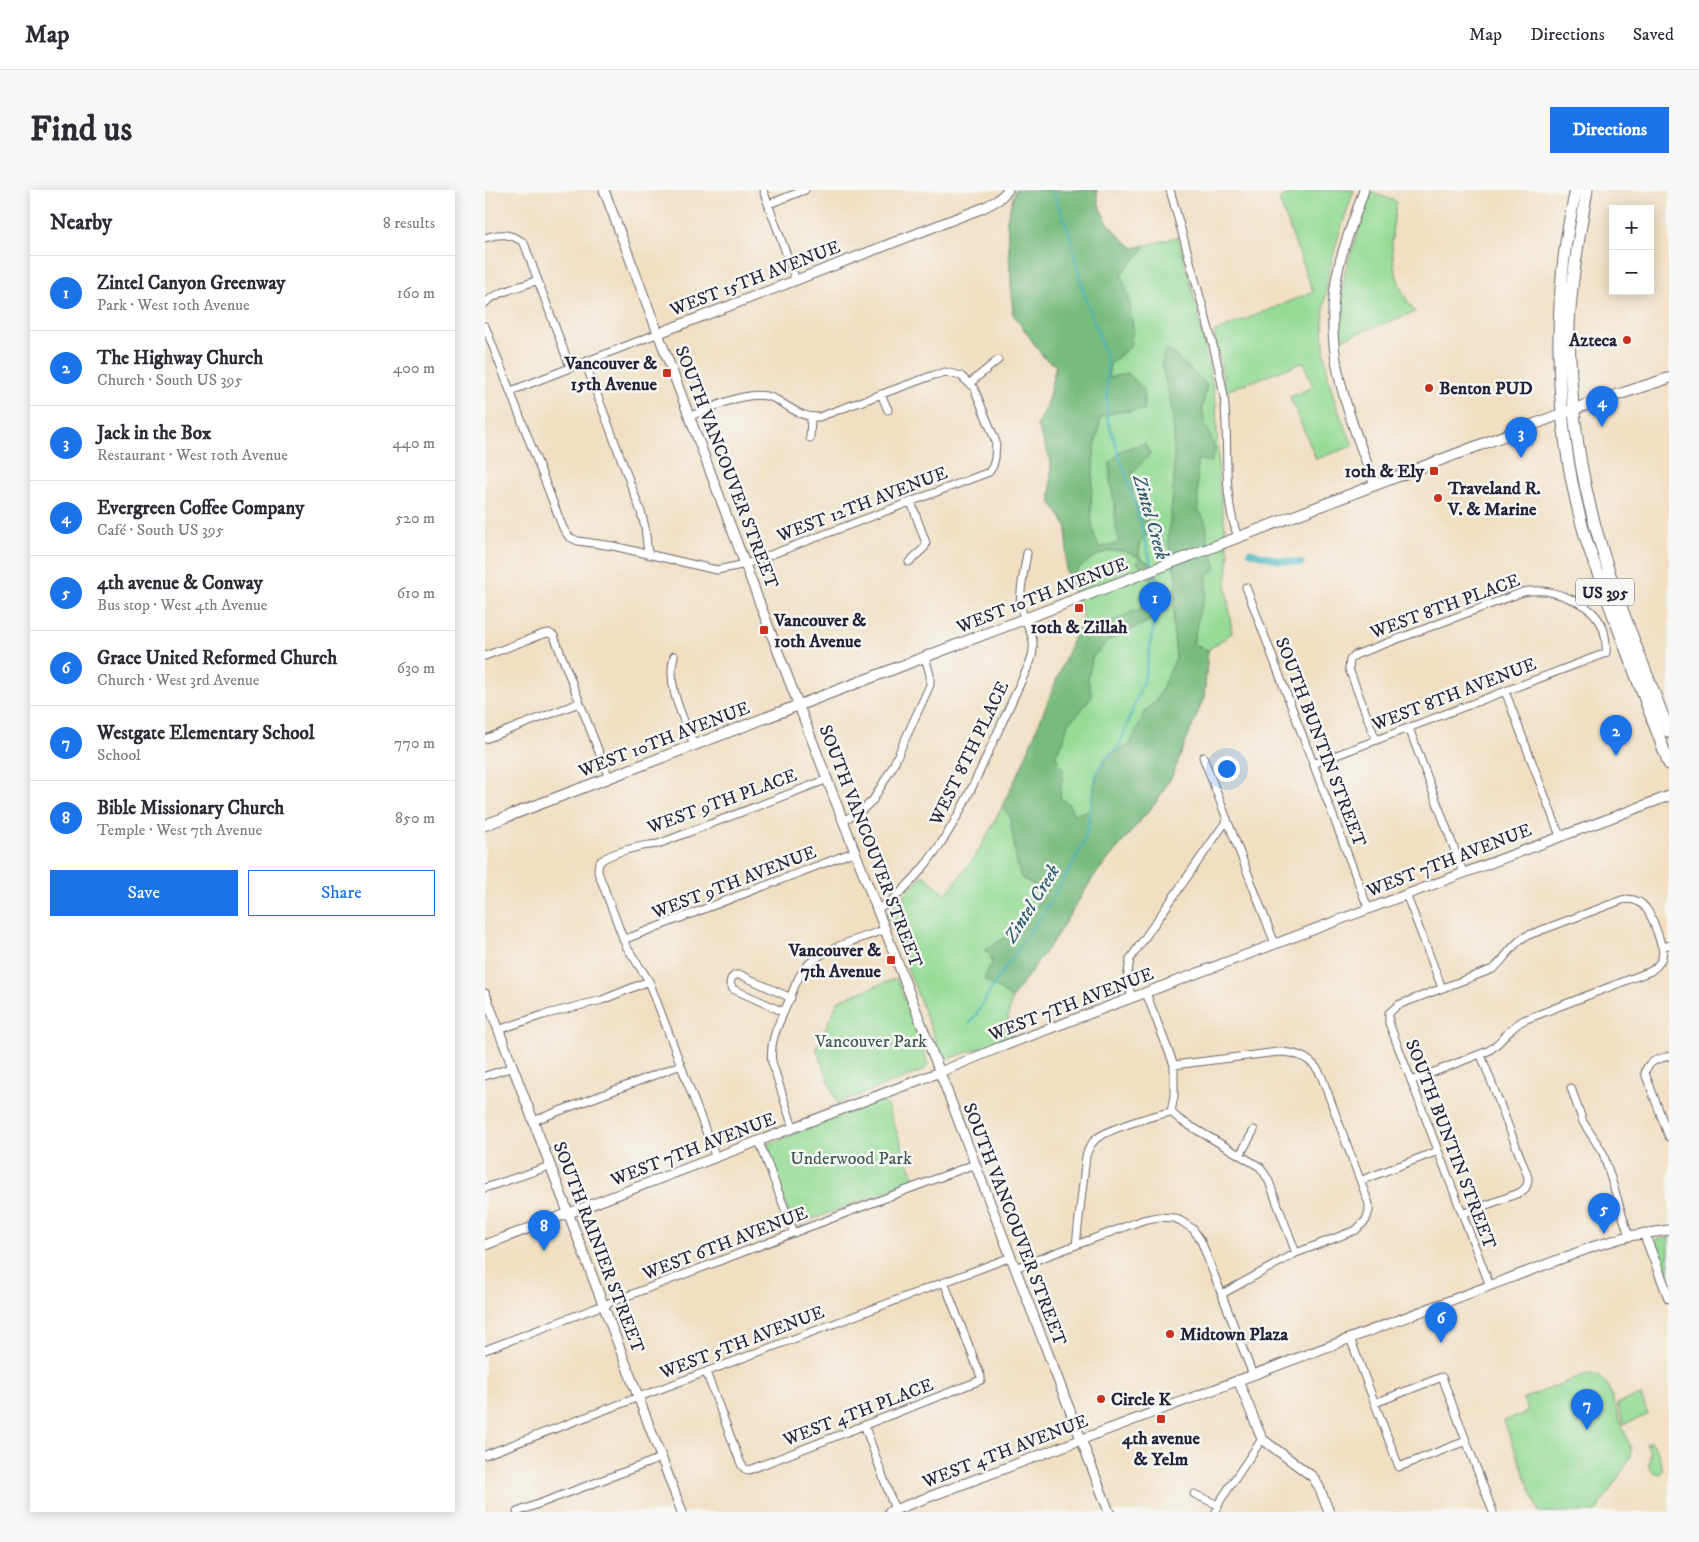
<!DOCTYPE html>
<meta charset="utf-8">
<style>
body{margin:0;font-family:"IM FELL DW Pica",serif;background:#f7f7f7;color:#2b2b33}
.controls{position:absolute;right:15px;top:15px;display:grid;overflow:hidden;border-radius:0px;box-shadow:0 2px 12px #0003}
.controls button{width:45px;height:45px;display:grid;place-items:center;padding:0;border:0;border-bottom:1px solid #e1e1e2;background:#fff;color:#2b2b33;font:25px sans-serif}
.you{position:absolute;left:741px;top:578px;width:18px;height:18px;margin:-12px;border:4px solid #fff;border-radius:50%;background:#1a73e8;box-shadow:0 0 0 8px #1a73e833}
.badge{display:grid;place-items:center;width:32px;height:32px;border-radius:50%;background:#1a73e8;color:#fff;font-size:16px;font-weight:700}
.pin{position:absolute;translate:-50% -41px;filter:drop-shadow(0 1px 2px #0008)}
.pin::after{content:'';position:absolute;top:26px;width:18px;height:15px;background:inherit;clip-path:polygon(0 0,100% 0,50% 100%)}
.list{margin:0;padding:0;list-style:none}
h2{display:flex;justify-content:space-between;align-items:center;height:65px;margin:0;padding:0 20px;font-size:21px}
h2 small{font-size:16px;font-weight:400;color:#7c7c81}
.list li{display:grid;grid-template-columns:32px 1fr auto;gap:15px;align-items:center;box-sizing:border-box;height:75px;padding:0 20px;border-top:1px solid #e1e1e2}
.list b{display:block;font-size:19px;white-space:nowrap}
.list p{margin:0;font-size:16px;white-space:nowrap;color:#7c7c81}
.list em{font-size:16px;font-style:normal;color:#7c7c81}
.actions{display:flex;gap:10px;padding:15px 20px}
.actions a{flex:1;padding:11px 0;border:1px solid #1a73e8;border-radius:0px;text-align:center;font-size:18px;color:#1a73e8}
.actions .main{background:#1a73e8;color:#fff}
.map{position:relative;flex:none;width:1184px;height:1322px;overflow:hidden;border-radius:0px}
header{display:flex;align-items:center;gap:30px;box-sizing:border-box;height:70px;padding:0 25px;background:#fff;border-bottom:1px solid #e1e1e2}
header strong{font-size:24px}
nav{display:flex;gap:28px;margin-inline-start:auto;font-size:18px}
.intro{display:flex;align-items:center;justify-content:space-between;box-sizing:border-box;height:120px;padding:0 30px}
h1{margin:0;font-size:35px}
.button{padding:12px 22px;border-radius:0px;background:#1a73e8;color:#fff;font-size:18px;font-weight:700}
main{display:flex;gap:30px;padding:0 30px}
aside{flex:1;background:#fff;border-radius:0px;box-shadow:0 2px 12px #0003}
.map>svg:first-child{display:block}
.green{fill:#95db95;stroke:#5c7e68}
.forest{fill:#78bb7e;stroke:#4d6e5c}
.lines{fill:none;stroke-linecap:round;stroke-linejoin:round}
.stream{stroke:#45b3bf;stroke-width:2}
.canal{stroke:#45b3bf;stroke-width:7}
.minor-casing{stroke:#6a646a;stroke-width:9}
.tertiary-casing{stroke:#6a646a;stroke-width:11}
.secondary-casing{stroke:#6a646a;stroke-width:12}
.trunk-casing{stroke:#6a646a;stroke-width:13}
.minor{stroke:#fff;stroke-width:7}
.tertiary{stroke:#fff;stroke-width:9}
.secondary{stroke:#fff;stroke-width:10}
.trunk{stroke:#fff;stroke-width:11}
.poi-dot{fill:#c8321e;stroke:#f6f6f2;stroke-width:2}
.labels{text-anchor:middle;stroke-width:5;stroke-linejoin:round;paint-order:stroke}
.shield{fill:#f6f6f2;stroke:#626272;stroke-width:1}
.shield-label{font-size:16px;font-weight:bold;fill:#22223b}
.street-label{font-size:18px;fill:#22223b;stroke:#f6f6f2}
.poi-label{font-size:18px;font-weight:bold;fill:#22223b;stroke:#f6f6f2;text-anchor:start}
.park-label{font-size:18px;fill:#445a56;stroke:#f6f6f2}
.water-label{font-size:19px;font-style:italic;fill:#305c70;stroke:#f6f6f2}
</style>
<header>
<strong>Map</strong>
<nav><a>Map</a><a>Directions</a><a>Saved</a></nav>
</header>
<div class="intro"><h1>Find us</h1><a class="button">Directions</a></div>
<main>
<aside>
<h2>Nearby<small>8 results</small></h2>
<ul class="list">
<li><span class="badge">1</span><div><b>Zintel Canyon Greenway</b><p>Park · West 10th Avenue</p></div><em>160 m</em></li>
<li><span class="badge">2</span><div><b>The Highway Church</b><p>Church · South US 395</p></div><em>400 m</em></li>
<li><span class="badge">3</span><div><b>Jack in the Box</b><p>Restaurant · West 10th Avenue</p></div><em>440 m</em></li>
<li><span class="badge">4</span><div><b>Evergreen Coffee Company</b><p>Café · South US 395</p></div><em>520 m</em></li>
<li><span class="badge">5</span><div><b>4th avenue &amp; Conway</b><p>Bus stop · West 4th Avenue</p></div><em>610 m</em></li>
<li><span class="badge">6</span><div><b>Grace United Reformed Church</b><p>Church · West 3rd Avenue</p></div><em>630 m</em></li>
<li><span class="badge">7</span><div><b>Westgate Elementary School</b><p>School</p></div><em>770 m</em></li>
<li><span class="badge">8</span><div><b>Bible Missionary Church</b><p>Temple · West 7th Avenue</p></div><em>850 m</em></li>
</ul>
<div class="actions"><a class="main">Save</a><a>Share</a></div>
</aside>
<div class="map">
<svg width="1184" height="1322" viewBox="0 0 1184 1322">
<rect width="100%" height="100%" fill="#f6f6f2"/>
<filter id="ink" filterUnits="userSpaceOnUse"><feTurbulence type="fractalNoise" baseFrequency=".02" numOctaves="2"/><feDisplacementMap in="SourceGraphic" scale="10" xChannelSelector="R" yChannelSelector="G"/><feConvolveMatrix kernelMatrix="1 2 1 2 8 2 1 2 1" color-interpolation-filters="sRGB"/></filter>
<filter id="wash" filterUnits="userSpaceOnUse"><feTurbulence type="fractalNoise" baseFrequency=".0096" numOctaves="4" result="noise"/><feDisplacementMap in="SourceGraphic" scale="20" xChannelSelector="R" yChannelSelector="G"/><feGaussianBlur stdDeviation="1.12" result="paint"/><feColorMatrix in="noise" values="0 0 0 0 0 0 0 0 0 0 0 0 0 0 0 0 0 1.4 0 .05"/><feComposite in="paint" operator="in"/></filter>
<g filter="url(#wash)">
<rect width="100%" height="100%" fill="#f1dfc2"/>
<path class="green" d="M 530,0 L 612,0 C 612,25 630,44 649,58 L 693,47 L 712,118 L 731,214 L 734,295 L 744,365 L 741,395 L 747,443 L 723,460 L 719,507 L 687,586 L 672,611 L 609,686 L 568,751 L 531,801 L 527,808 L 523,828 L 524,836 L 528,847 L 465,868 L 460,869 L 456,865 L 402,725 L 403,721 L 438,685 L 461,704 C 472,689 486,674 495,658 C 538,583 568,503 598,423 L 581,382 L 582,338 L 577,328 L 566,313 L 566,271 L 552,235 L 563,210 L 571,175 L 560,169 L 528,124 L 522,29 Z
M 817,0 L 869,0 C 844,71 827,127 847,202 C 852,220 861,238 868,256 L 831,269 L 805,207 L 828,197 L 819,172 L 741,201 L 729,142 L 828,102 L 794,9 Z
M 886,2 L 912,12 C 903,52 905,89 930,122 L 854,150 L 854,130 L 860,81 Z
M 412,788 L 443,874 L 440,880 L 353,913 L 353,915 L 331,858 L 354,810 Z
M 399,909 L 431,992 L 422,994 L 309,1036 L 278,956 Z
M 1184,1047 L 1184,1098 L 1168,1056 L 1171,1050 Z
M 1106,1184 L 1114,1186 L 1122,1194 L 1146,1259 L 1146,1267 L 1111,1322 L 1054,1322 L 1019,1231 L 1043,1222 L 1038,1209 L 1099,1185 Z
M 1156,1205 L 1163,1225 L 1139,1234 L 1132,1214 Z
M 1164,1252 L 1166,1252 L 1173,1262 L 1178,1280 L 1175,1284 L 1168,1282 L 1164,1277 L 1165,1262 L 1161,1254 Z"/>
<path class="forest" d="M 530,0 L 612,0 C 612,25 630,44 649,58 L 661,55 L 649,71 L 636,84 L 644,108 L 648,138 L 645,157 L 625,174 L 623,188 L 643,183 L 659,200 L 659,220 L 632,222 L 616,227 L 609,262 L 606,314 L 607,334 L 610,348 L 614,357 L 631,355 L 634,349 L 630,334 L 630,315 L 625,291 L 625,273 L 637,260 L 660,253 L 665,264 L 648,282 C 648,303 645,312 662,326 L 662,345 L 655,351 L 654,367 L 666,374 L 676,394 L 674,413 L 664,431 L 623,451 L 607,468 L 603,489 L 607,506 L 595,522 L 583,533 L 578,552 L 570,565 L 578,580 L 575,608 L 583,613 L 589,624 L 604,621 L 613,582 L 624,565 L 645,554 L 661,520 L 671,511 L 691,468 L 688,434 L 691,387 L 683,352 L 689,292 L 689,240 L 685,209 L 677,176 L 678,165 L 682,158 L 722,195 L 717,218 L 720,233 L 730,258 L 726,272 L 712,270 L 713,320 C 724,333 721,339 723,355 C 725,364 731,368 731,378 L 722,386 L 721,405 L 714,423 L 708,455 L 723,460 L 719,507 L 687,586 L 672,611 L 609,686 L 568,751 L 527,808 L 500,790 L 500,785 L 507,773 L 506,766 L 500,760 C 526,745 542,733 558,706 L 555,698 L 536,688 L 532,674 L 525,627 L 517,616 L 535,580 L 590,444 L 635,428 L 659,416 L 668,397 L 664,386 L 652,372 L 654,367 L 639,361 L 623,361 L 607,368 L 593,379 L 586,394 L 581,382 L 582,338 L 577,328 L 566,313 L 566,271 L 552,235 L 563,210 L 571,175 L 560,169 L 528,124 L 522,29 Z"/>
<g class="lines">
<path class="stream" d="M 567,0 L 583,39 L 599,104 L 622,169 L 622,228 L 652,320 L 667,377
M 485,833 C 497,818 504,801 515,785 C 539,750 564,716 585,679 C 589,670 596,661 599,652 C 609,623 601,574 633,559 L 660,486 L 674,405 L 669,384"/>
<path class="canal" d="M 765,362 L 793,370 L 816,373"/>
</g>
</g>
<g filter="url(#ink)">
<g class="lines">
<g class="minor-casing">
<path id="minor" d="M 278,0 L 311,90
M 685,0 C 695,35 705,71 715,107 C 724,139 734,173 739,207 C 745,253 736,302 753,347
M 284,14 L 320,0
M 0,48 C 15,43 26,43 39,53 L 85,177
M 0,113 C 11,102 38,96 53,90
M 0,136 L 78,338 L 84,347 L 93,351 L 128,356 L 223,378 L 232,380 L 261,374 L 499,284 L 504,282 L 508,276 L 510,268 L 511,252 L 489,198 L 476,186 L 460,182 L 449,185 L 334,227 C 317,228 306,218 292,210 C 267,196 230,217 205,226
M 100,172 L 156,322 L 160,337 L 163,364
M 485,193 L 513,170
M 26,201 L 174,143
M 396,204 L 403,220
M 325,248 L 326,228
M 424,372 L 440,357 L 441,353 L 426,312
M 761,397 L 883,718
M 0,466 L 58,444 L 64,443 L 69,446 L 124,588
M 189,466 C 181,497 198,527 209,555
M 1020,501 L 1075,646
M 924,538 L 978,682
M 0,549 L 94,513
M 718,567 L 790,754
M 828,574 L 1121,463 C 1123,432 1108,417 1081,407 C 1065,401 1054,399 1038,402 L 870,465 L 865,470 L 864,479 L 891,550
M 359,630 L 375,622 L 388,610 L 407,578 L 445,495 L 445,485 L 440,467
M 921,704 L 957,798
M 393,718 C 409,711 419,699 431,686 C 465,647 483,607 504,561 C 518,531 532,500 546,470 C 553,447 542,439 536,418 C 533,405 540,377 542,363
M 138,750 L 371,661
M 661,803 L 689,875 L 689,906 L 686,922 L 695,930 L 775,977 L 783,989 L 811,1063
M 647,808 L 642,789 L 645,769 L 742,630
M 299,822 L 248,799 L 245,794 L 246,789 L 250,785 L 256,785 L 306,808
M 13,840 L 58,825 L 117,810 L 164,791
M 1184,866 C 1174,869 1162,871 1160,883 L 1184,947
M 689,875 L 793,862 C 812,862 827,868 836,885 L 884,1014 L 884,1021 L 881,1030 L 871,1040 L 811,1063 L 737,1104
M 0,886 L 28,877
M 926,891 L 1003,861 C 1017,853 1024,837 1039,830 L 1166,781 C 1174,775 1180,768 1177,757 L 1184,755
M 1086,898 L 1098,932 L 1118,963 L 1144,1046
M 48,931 L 196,875
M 308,938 L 287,872 C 284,852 293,835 301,817 C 307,805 311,789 319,779 C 334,759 378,748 401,739
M 274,951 L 309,1043
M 755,965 L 769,940
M 231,968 L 164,791 L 141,756 L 113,682 C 113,677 113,674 116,671 C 126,662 159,655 173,654 L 343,589
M 877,990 L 953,961
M 0,998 L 65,976
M 977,1024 L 1034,1003 C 1041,999 1043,996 1043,987 L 996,865
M 591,1055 L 601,966 C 603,959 605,954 611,949 C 623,939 669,925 686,922
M 530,1078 L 658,1030 L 673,1027 L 689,1028 L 696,1031 L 708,1039 L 716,1051 L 768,1185
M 1005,1096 L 904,833 L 904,823 L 913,815 L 1008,779 C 1021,769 1026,754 1041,746 L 1137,710 C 1165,704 1170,738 1177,757
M 865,1148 L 914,1277 L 981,1251
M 0,1160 L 490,974
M 221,1182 L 256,1274 L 260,1279 L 264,1280 L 496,1190 L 496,1187 L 459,1092
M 890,1213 L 957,1187 L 1008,1322
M 380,1237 L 410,1320
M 0,1265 L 526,1067
M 709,1304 L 733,1315
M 32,1322 L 176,1268
M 731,1322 L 735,1311 L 777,1249"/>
</g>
<g class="tertiary-casing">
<path id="tertiary" d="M 119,0 L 292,459 L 624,1322
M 879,0 C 871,25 860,50 854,76 C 835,157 862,220 890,295
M 174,143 L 498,18 L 513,10 L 523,0
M 0,804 L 197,1322
M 1159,1043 L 1184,1108
M 0,1055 L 455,882 L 513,858 L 1184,606
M 753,1190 L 777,1249 L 828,1287 L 834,1297 L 844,1322
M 404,1322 L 1110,1056 L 1144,1046 L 1184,1040"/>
</g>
<g class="secondary-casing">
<path id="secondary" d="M 0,635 L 1089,219 L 1184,188"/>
</g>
<g class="trunk-casing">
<path id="trunk" d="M 1091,0 C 1065,110 1069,241 1101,349 C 1110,378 1122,407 1132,435 C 1149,481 1167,527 1184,574
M 1102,0 C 1096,36 1089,72 1086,109 C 1085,119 1084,129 1084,139 C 1085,197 1091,260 1105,316 C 1124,394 1156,468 1184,542"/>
</g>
<use href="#minor" class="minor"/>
<use href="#tertiary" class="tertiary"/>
<use href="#secondary" class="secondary"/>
<use href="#trunk" class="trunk"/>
</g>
</g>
<g class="poi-dot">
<circle cx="1142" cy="150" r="5"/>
<rect x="177" y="178" width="10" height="10" rx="2.5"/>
<circle cx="944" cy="198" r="5"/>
<rect x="944" y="276" width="10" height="10" rx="2.5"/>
<circle cx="953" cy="308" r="5"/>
<rect x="589" y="413" width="10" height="10" rx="2.5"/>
<rect x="274" y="435" width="10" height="10" rx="2.5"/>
<rect x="401" y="765" width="10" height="10" rx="2.5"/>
<circle cx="685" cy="1144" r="5"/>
<circle cx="616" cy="1209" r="5"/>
<rect x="671" y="1224" width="10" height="10" rx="2.5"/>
</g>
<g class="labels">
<rect class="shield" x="1091" y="388.5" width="58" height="27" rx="4"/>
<g class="shield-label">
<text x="1120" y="408">US 395</text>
</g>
<g class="street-label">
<text transform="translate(270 88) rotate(-21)" y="6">WEST 15TH AVENUE</text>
<text transform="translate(242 277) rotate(69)" y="6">SOUTH VANCOUVER STREET</text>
<text transform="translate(377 314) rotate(-21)" y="6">WEST 12TH AVENUE</text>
<text transform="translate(557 405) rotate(-21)" y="6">WEST 10TH AVENUE</text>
<text transform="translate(960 416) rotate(-20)" y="6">WEST 8TH PLACE</text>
<text transform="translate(969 504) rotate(-21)" y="6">WEST 8TH AVENUE</text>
<text transform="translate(179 549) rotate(-21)" y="6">WEST 10TH AVENUE</text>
<text transform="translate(836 552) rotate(69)" y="6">SOUTH BUNTIN STREET</text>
<text transform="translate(484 563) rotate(-64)" y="6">WEST 8TH PLACE</text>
<text transform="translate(237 611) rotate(-20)" y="6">WEST 9TH PLACE</text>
<text transform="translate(386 656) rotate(69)" y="6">SOUTH VANCOUVER STREET</text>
<text transform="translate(964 670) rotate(-21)" y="6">WEST 7TH AVENUE</text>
<text transform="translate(249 692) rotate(-21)" y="6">WEST 9TH AVENUE</text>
<text transform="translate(586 814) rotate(-21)" y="6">WEST 7TH AVENUE</text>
<text transform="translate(966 954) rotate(69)" y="6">SOUTH BUNTIN STREET</text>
<text transform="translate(208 959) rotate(-21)" y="6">WEST 7TH AVENUE</text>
<text transform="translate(530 1034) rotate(69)" y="6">SOUTH VANCOUVER STREET</text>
<text transform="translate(240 1053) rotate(-21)" y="6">WEST 6TH AVENUE</text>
<text transform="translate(114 1057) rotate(69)" y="6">SOUTH RAINIER STREET</text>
<text transform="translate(257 1152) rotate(-21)" y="6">WEST 5TH AVENUE</text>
<text transform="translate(373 1222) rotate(-21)" y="6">WEST 4TH PLACE</text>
<text transform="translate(520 1261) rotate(-21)" y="6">WEST 4TH AVENUE</text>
</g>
<g class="poi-label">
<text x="1132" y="156" text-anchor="end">Azteca</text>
<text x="172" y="179" text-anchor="end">Vancouver &amp;<tspan x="172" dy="21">15th Avenue</tspan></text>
<text x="954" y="204">Benton PUD</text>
<text x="939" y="287" text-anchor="end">10th &amp; Ely</text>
<text x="963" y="304">Traveland R.<tspan x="963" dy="21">V. &amp; Marine</tspan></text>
<text x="289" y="436">Vancouver &amp;<tspan x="289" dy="21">10th Avenue</tspan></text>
<text x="594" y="443" text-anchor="middle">10th &amp; Zillah</text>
<text x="396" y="766" text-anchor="end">Vancouver &amp;<tspan x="396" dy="21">7th Avenue</tspan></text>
<text x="695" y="1150">Midtown Plaza</text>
<text x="626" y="1215">Circle K</text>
<text x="676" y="1254" text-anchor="middle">4th avenue<tspan x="676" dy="21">&amp; Yelm</tspan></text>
</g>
<g class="park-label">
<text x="386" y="857">Vancouver Park</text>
<text x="366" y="974">Underwood Park</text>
</g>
<g class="water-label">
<text transform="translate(667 327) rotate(74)" y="7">Zintel Creek</text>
<text transform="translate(546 713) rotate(-58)" y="7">Zintel Creek</text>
</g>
</g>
</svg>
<div class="controls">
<button>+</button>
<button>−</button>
</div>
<div class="you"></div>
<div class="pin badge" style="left:670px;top:433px">1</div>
<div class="pin badge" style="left:1131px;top:566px">2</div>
<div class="pin badge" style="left:1036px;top:268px">3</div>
<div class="pin badge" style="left:1117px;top:237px">4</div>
<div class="pin badge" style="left:1119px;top:1044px">5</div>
<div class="pin badge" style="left:956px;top:1153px">6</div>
<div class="pin badge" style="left:1102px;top:1240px">7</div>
<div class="pin badge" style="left:59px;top:1061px">8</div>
</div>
</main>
